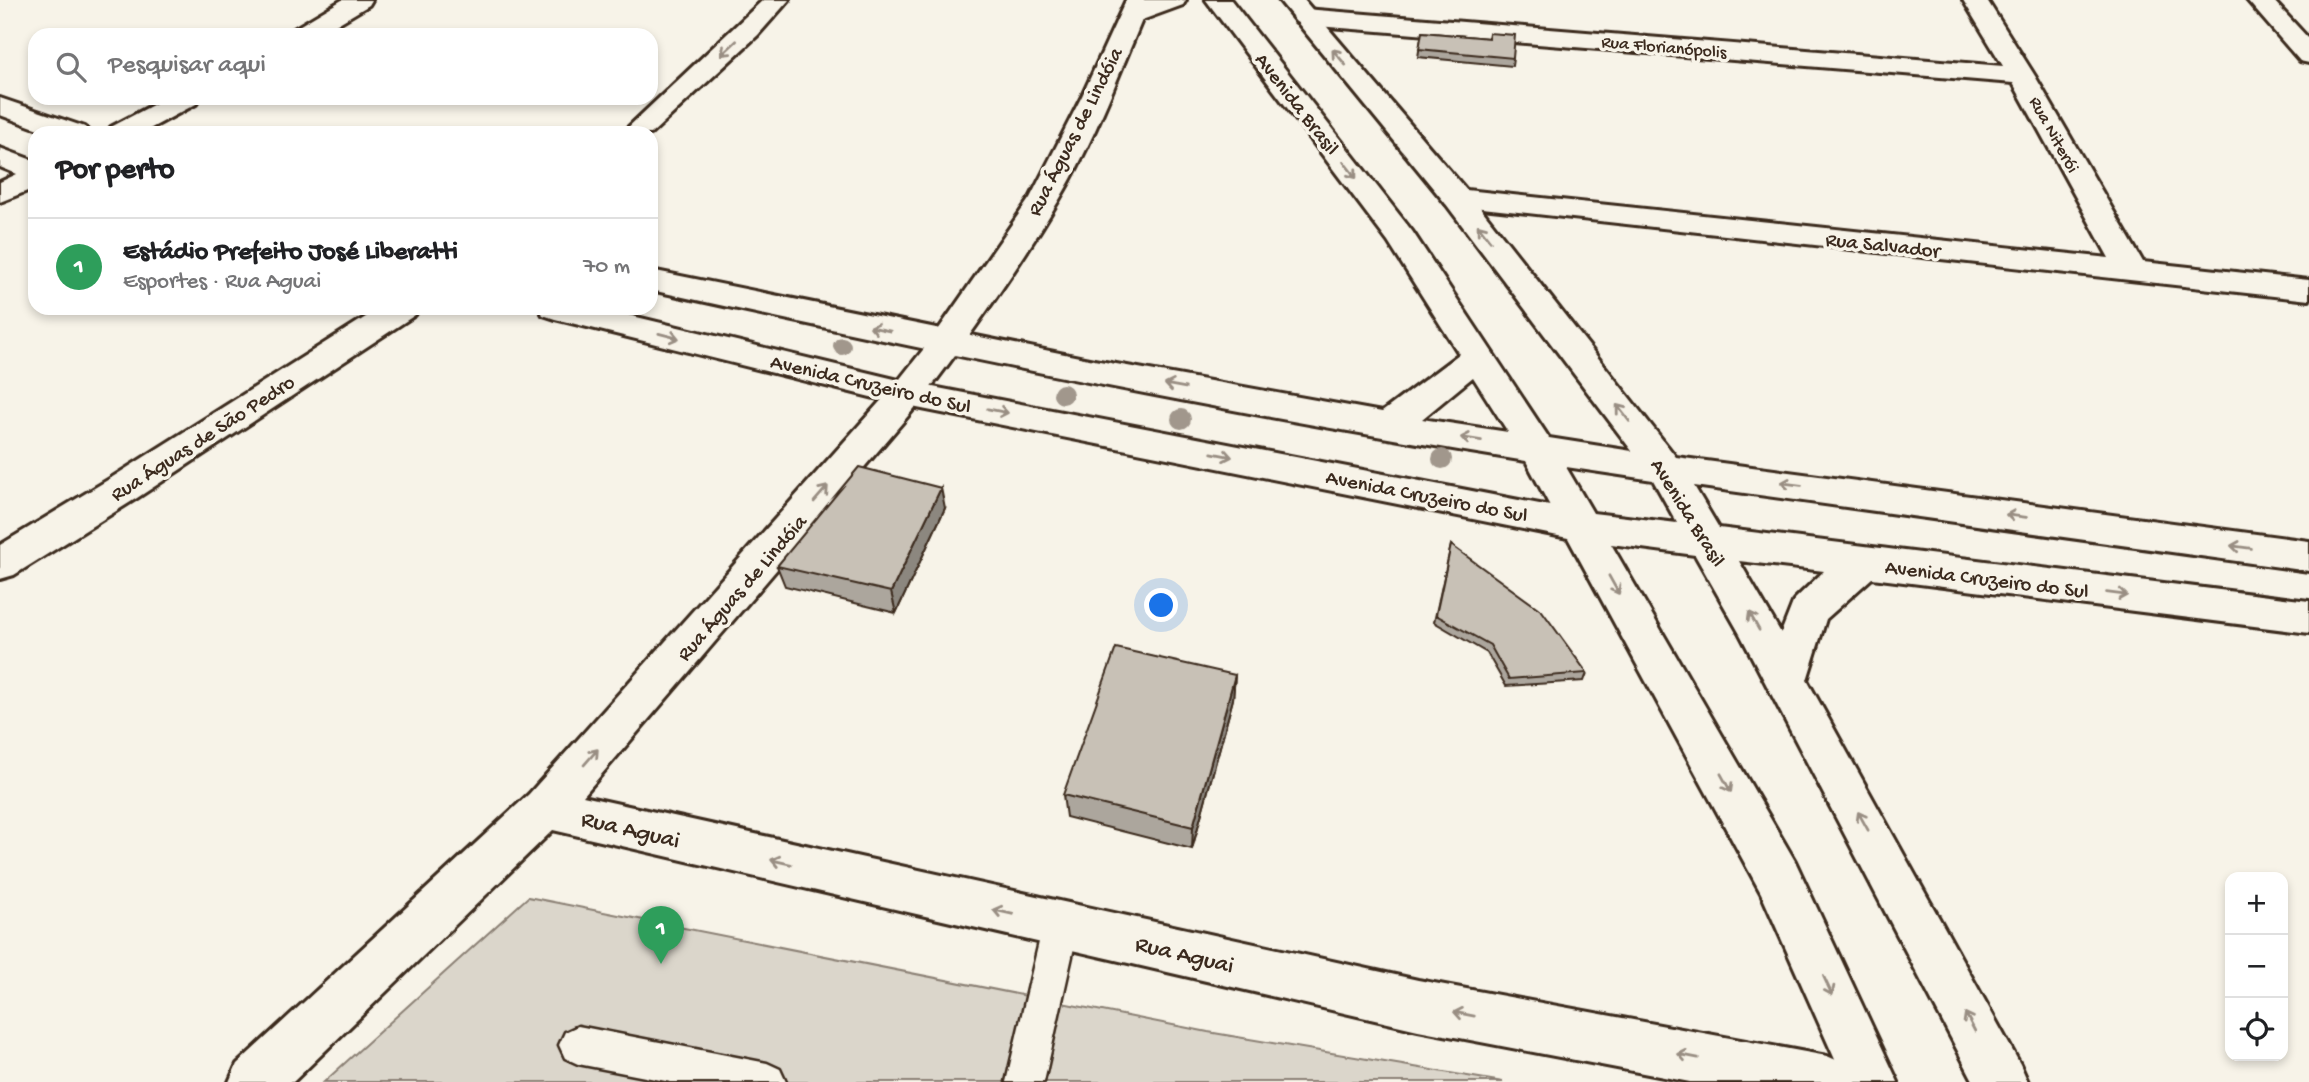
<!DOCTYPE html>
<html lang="pt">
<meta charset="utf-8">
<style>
body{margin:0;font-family:"Gochi Hand",sans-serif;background:#f6f6f6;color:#202124}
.controls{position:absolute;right:21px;bottom:21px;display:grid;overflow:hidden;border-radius:14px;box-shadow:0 4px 10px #0003}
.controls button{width:63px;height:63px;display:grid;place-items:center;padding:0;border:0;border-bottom:2px solid #e0e0e0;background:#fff;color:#202124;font:35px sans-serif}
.you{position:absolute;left:1162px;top:606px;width:24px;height:24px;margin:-18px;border:5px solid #fff;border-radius:50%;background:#1a73e8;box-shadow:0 0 0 10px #1a73e833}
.badge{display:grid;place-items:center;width:46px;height:46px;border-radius:50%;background:#2563eb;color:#fff;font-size:23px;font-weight:700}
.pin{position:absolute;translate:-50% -58px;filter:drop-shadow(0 2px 4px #0008)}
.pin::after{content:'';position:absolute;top:37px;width:24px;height:21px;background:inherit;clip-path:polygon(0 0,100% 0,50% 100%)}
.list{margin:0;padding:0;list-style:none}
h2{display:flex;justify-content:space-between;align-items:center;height:91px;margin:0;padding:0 28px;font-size:30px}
h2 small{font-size:23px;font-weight:400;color:#757577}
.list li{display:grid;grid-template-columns:46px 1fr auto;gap:21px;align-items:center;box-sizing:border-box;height:98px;padding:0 28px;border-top:2px solid #e0e0e0}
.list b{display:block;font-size:26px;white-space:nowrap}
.list p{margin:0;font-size:23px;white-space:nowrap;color:#757577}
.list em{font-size:23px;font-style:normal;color:#757577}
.icon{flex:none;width:38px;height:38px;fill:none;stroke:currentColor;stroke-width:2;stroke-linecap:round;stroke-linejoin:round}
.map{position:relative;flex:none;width:2309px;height:1082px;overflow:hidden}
.search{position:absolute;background:#fff;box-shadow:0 4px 10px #0003;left:28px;top:28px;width:630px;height:77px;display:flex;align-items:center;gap:18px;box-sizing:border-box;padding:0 24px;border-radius:21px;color:#757577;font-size:26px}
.panel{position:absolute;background:#fff;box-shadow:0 4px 10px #0003;left:28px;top:126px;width:630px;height:189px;border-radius:21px}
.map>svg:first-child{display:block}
.green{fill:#dbd6cb;stroke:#8b8074;stroke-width:2}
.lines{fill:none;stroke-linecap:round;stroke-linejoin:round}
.lane-casing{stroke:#3b2a1e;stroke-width:5}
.street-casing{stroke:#3b2a1e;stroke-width:6}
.secondary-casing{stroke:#3b2a1e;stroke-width:6}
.lane{fill:#f7f3e8;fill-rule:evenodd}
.street{fill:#f7f3e8;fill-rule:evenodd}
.secondary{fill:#f7f3e8;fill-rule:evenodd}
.tree{fill:#a1978c}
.wall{fill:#aca69d;stroke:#3b2a1e;stroke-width:2}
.shaded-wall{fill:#8c877f;stroke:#3b2a1e;stroke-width:2}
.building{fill:#c8c1b6;stroke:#3b2a1e;stroke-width:2}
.oneway{stroke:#998e83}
.labels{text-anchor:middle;stroke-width:7;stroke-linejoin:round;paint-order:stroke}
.far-street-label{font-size:18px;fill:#3b2a1e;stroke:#f7f3e8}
.street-label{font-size:21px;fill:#3b2a1e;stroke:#f7f3e8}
.near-street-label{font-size:24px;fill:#3b2a1e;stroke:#f7f3e8}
</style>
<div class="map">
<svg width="2309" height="1082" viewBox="0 0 2309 1082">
<rect width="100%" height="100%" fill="#f7f3e8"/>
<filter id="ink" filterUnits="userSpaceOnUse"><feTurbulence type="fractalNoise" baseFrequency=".0143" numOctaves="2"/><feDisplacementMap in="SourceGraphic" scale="14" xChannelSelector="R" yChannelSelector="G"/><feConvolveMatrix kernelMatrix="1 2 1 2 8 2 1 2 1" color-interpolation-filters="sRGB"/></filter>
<g filter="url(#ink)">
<path class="green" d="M 528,897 L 1208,1032 L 1503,1082 L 324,1082 Z"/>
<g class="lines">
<g class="lane-casing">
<path id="lane" d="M 1061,908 L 1073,913 L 1079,925 L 1044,1082 L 1006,1082 L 1043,925 L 1049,913 Z
M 578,1026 L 767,1063 L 780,1069 L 786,1082 L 671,1082 L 578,1064 L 565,1058 L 559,1045 L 565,1032 Z"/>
</g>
<g class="street-casing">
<path id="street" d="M 763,0 L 789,0 L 758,35 L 651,134 L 622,133 Z
M 1126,0 L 1186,0 L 1183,5 L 1142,20 C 1117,79 1092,145 1059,200 C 1017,270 969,338 919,403 L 583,796 L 1418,980 L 1827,1056 L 1845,1064 L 1853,1082 L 1690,1082 L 1418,1030 L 553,830 L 293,1082 L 229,1082 L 237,1064 L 529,794 L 895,385 L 934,336 L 1030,198 L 1082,96 Z
M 1963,0 L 1987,0 L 2035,76 L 2143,262 L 2309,280 L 2309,300 L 1446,204 L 1442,198 L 1446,192 L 1457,189 L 2109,258 L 2013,83 L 1305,25 L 1296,22 L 1292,17 L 1296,12 L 1305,9 L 2003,66 Z
M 2247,0 L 2273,0 L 2309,39 L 2309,63 L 2300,61 Z"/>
</g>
<g class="secondary-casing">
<path id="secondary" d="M 342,0 L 372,0 L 369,5 L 319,35 L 288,35 L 292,30 Z
M 1206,0 L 1231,0 L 1412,231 L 1549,438 L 1632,451 L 1446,204 L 1279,0 L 1304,0 L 1468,192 L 1676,457 L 2309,541 L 2309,571 L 1694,486 L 1719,528 L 2309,601 L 2309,633 L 1872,578 L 1826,619 L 1807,680 L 2020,1064 L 2028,1082 L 1974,1082 L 1740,634 L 1695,555 L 1611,544 L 1795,861 L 1898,1082 L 1845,1082 L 1761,893 L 1568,538 L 907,406 L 555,319 L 543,315 L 539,308 L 599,308 L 907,382 L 1550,506 L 1526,461 C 1232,414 941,354 651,290 L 651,270 L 1094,360 L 1382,412 L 1459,354 L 1388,242 ZM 1473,377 L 1508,432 L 1422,419 ZM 1566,467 L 1653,480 L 1677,523 L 1593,513 ZM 1739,561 L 1824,571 L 1794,600 L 1781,633 Z
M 0,98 L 85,127 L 89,133 L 49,133 L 0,115 Z
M 166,98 L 200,98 L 196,104 L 142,133 L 107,133 L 111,127 Z
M 0,148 L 35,161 L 35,188 L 0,202 L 0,182 L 17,174 L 0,167 Z
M 380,308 L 419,308 L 415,315 L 137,498 L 14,575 L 0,579 L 0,545 L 111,478 Z"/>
</g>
<use href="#lane" class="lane"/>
<use href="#street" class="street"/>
<use href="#secondary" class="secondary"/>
</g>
<g class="tree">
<circle cx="842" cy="346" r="9"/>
<circle cx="1063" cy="394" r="10"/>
<circle cx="1181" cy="419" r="10"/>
<circle cx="1442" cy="459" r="10"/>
</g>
<path class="wall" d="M 1422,32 L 1488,38 L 1489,33 L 1513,58 L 1512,66 L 1418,57 Z
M 945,508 L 896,613 L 785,586 L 777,566 Z
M 1451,545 L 1587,673 L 1584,681 L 1506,686 L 1487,653 L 1434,622 Z
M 1235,675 L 1233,699 L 1192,849 L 1066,817 L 1063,795 Z"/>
<path class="shaded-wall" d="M 941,488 L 945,508 L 896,613 L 891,592 Z
M 1235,675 L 1233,699 L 1192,849 L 1193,827 Z"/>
<path class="building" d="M 1422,32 L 1489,38 L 1489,33 L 1515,35 L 1513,58 L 1419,49 Z
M 859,467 L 941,488 L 891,592 L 777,566 Z
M 1451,545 L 1542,611 L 1587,673 L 1509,679 L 1490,645 L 1436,615 Z
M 1116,648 L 1235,675 L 1193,827 L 1063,795 Z"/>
<defs><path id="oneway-shaft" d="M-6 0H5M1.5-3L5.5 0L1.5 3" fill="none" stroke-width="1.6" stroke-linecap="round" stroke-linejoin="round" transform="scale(1.75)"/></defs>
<g class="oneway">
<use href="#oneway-shaft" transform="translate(729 48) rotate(137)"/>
<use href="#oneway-shaft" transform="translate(1339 57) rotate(-130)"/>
<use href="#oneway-shaft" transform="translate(1350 170) rotate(52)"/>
<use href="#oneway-shaft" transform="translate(1484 233) rotate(-128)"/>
<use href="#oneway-shaft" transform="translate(880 329) rotate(-168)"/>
<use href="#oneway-shaft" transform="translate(669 336) rotate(14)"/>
<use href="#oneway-shaft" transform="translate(1175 386) rotate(-170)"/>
<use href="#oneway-shaft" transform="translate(998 411) rotate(11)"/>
<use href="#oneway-shaft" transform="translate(1623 413) rotate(-128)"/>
<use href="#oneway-shaft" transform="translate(1471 439) rotate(-171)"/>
<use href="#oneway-shaft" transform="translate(1222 455) rotate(11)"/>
<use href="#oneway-shaft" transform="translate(1791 484) rotate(-172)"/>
<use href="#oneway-shaft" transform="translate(821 494) rotate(-49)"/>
<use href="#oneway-shaft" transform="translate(2016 516) rotate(-172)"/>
<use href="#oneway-shaft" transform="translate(2241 547) rotate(-172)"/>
<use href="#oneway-shaft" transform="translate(1614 585) rotate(61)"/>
<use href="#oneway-shaft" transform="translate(2117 594) rotate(7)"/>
<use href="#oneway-shaft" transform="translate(1754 621) rotate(-119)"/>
<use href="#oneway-shaft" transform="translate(591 757) rotate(-49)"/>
<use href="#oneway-shaft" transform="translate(1726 783) rotate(61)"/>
<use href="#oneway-shaft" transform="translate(1863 821) rotate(-119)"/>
<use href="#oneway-shaft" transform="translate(781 862) rotate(-167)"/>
<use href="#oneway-shaft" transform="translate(1003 912) rotate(-167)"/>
<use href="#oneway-shaft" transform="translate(1828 986) rotate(65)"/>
<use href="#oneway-shaft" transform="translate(1464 1014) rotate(-169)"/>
<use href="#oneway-shaft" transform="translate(1970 1022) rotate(-118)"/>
<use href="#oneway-shaft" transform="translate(1688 1056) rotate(-169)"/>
</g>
</g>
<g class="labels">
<g class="far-street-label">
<text transform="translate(1664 46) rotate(5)" y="6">Rua Florianópolis</text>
<text transform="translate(2055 134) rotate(61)" y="6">Rua Niterói</text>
</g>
<g class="street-label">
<text transform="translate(1298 103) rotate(52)" y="7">Avenida Brasil</text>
<text transform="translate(1074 131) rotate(-63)" y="7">Rua Águas de Lindóia</text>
<text transform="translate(1883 244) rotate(6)" y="7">Rua Salvador</text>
<text transform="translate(871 383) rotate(13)" y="7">Avenida Cruzeiro do Sul</text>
<text transform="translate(202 437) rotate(-33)" y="7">Rua Águas de São Pedro</text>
<text transform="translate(1427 495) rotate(11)" y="7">Avenida Cruzeiro do Sul</text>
<text transform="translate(1689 512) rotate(58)" y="7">Avenida Brasil</text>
<text transform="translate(1987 578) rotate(7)" y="7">Avenida Cruzeiro do Sul</text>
<text transform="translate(741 587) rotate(-49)" y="7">Rua Águas de Lindóia</text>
</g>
<g class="near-street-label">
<text transform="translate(631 828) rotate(13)" y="8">Rua Aguai</text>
<text transform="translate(1185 953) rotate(13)" y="8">Rua Aguai</text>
</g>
</g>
</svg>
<div class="controls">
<button>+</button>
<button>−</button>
<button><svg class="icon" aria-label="locate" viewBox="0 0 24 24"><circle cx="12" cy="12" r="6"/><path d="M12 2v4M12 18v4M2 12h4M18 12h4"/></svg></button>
</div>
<div class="you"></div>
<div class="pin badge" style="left:661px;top:964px;background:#2e9e5b">1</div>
<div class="search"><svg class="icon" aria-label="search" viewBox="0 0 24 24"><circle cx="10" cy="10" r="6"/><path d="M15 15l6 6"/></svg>Pesquisar aqui</div>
<section class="panel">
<h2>Por perto<small></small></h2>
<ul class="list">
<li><span class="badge" style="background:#2e9e5b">1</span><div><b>Estádio Prefeito José Liberatti</b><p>Esportes · Rua Aguai</p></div><em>70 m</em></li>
</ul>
</section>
</div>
